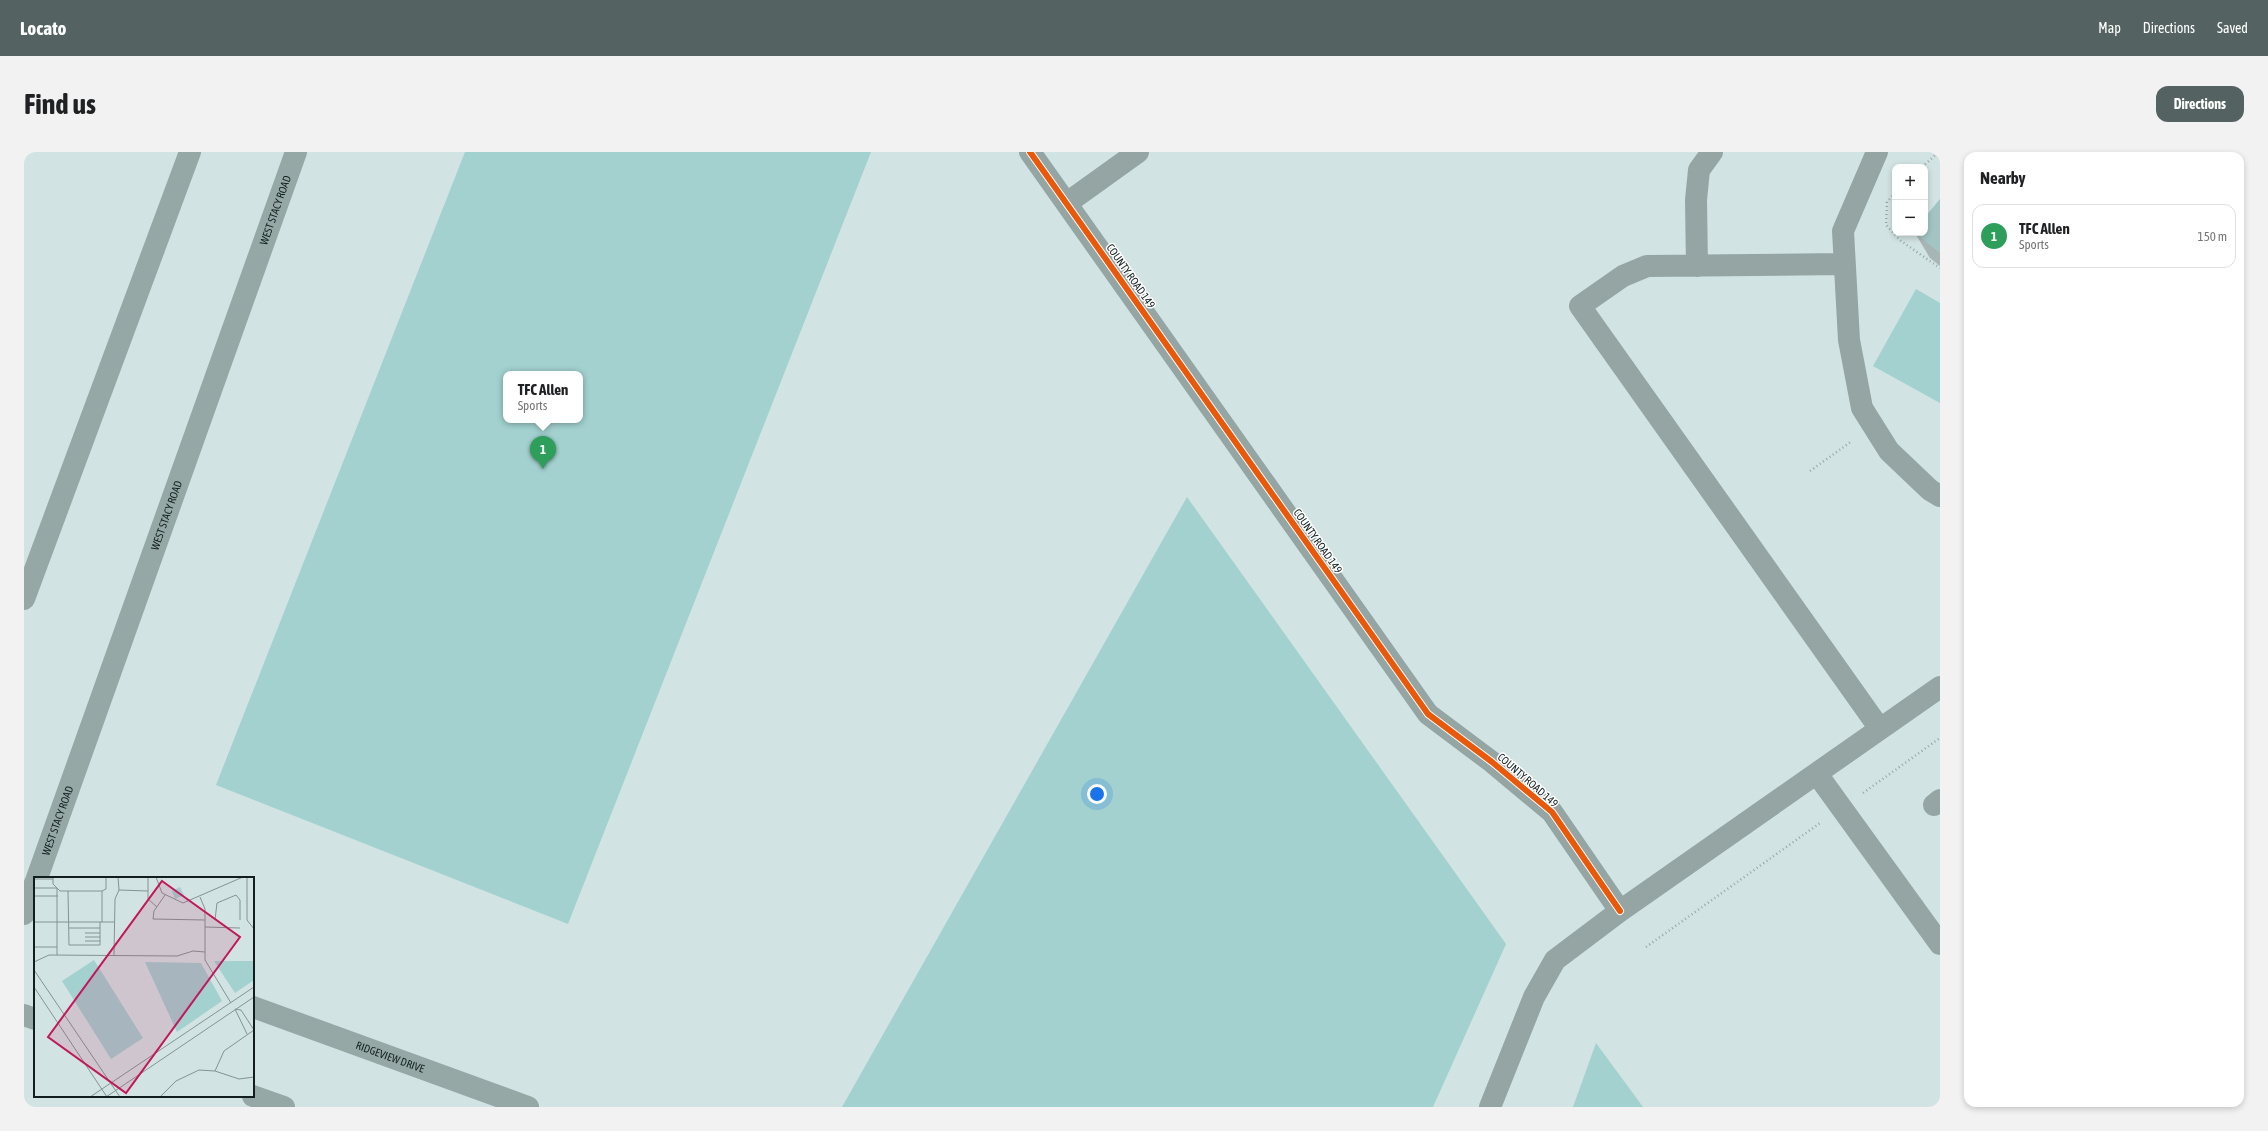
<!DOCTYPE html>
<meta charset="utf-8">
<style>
body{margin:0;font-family:"Asap Condensed",sans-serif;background:#f2f2f2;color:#202124}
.controls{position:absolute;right:12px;top:12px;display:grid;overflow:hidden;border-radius:8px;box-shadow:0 2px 6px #0003}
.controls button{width:36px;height:36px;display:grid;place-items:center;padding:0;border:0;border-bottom:1px solid #e0e0e0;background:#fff;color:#202124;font:20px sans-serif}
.you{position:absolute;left:1073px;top:642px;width:14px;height:14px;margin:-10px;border:3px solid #fff;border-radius:50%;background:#1a73e8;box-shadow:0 0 0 6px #1a73e833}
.badge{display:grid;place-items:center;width:26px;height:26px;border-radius:50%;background:#546362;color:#fff;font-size:13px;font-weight:700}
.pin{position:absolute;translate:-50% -33px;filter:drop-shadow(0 1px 2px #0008)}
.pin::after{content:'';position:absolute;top:21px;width:14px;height:12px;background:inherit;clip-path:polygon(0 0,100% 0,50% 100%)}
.popup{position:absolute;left:479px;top:219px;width:80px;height:52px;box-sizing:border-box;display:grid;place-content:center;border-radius:8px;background:#fff;filter:drop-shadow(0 1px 3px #0005);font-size:13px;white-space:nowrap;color:#757577}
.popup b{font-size:15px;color:#202124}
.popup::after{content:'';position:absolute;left:50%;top:100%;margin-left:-8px;border:8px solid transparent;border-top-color:#fff}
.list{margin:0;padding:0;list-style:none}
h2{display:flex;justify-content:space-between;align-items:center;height:52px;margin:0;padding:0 16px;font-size:17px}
h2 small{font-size:13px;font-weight:400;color:#757577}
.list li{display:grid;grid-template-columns:26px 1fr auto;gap:12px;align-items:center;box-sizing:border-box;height:64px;margin:0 8px 8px;padding:0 8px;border:1px solid #e0e0e0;border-radius:12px}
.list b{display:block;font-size:15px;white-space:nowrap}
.list p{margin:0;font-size:13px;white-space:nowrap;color:#757577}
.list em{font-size:13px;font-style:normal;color:#757577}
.map{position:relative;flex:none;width:1916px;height:955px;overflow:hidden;border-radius:12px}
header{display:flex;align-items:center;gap:24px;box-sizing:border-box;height:56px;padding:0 20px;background:#546362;color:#fff}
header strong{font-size:19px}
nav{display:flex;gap:22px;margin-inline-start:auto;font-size:14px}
.intro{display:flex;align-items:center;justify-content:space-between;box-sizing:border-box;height:96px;padding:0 24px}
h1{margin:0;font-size:28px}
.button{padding:10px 18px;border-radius:12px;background:#546362;color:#fff;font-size:14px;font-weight:700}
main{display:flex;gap:24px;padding:0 24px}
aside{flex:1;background:#fff;border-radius:12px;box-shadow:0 2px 6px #0003}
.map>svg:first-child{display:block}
.green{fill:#a2d1cf;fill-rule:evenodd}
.shadow{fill:#0003}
.building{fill:#a2c5c3}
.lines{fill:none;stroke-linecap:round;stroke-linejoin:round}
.path{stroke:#98a7a6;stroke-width:2.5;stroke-dasharray:1 3;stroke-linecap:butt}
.minor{stroke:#94a5a4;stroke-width:22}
.major{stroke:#96a8a6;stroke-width:22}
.cycleway-casing{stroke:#fff;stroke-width:8}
.cycleway{stroke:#e8590c;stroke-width:6}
.labels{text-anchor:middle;stroke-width:3;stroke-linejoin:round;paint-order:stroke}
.street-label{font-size:11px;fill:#111e1d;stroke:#fff}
.inset-road{fill:none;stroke:#849493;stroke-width:1}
.view{fill:#c2185b;fill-opacity:0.15;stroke:#c2185b;stroke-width:2}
.inset-edge{fill:none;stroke:#111e1d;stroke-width:2}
</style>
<header>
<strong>Locato</strong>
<nav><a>Map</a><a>Directions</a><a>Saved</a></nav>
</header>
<div class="intro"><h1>Find us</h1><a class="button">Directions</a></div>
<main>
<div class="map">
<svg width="1916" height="955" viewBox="0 0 1916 955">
<rect width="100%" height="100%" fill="#d1e3e2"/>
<path class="green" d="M 441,0 L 847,0 L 544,772 L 192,633 ZM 482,222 L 556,222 L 556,268 L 482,268 Z
M 1892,137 L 1916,151 L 1916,251 L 1849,214 Z
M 1163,345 L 1482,792 L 1409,955 L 818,955 Z
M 1572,891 L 1619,955 L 1549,955 Z"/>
<path class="shadow" d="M 1916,48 L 1916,114 L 1906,106 L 1891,81 L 1901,81 L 1901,67 Z"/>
<path class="building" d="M 1916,47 L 1916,101 L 1891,81 L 1901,81 L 1901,65 Z"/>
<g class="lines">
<path class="path" d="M 1898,15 L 1915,0
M 1871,41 L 1863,50 L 1862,73 L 1877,89 L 1916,116
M 1786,319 L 1828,289
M 1839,641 L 1916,586
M 1622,795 L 1796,671"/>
<path class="minor" d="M 1006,0 L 1404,562 L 1468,610 L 1528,660 L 1596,759
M 1853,0 L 1819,79 L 1825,188 L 1838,256 L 1865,299 L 1906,338 L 1916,344
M 1043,51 L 1114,0
M 1820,112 L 1623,114 L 1599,124 L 1556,154 L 1856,577
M 1673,114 L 1672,48 L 1675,18 L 1688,0
M 1793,622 L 1916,792
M 1910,653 L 1916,648
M 1466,955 L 1510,845 L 1531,808 L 1596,759 L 1916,535"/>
<g class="major">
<path d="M 0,447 L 166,0"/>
<path id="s1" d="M 13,726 L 272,0"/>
<path d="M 0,762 L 11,731"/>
<path id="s2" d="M 229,855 L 504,955"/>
<path d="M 0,863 L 11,867"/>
<path d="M 229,944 L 260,955"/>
</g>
<g class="cycleway-casing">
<path id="cycleway" d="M 1006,0 L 1404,562 L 1468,610 L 1528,660 L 1596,759"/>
</g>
<use href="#cycleway" class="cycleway"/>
</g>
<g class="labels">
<g class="street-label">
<text dy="4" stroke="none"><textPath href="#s1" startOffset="709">WEST STACY ROAD</textPath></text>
<text transform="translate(1107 124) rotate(55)" y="4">COUNTY ROAD 149</text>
<text dy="4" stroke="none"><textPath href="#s1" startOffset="385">WEST STACY ROAD</textPath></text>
<text transform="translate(1294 389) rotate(55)" y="4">COUNTY ROAD 149</text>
<text transform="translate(1504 628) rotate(41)" y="4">COUNTY ROAD 149</text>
<text dy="4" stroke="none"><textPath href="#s1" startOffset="61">WEST STACY ROAD</textPath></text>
<text dy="4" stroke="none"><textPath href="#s2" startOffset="146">RIDGEVIEW DRIVE</textPath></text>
</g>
</g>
<g transform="translate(10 725)">
<rect width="220" height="220" fill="#d1e3e2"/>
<path d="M 146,10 L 150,18 L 141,22 L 138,14 ZM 60,83 L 109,161 L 77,182 L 28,104 ZM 180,84 L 220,84 L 220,103 L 201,116 ZM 111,85 L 167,86 L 188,124 L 143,155 Z" fill="#a2d1cf"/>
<path class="inset-road" d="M 19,0 L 19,7 L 26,14 L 68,14 L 72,12 L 72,0M 84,0 L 85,13 L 114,14M 114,0 L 114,22 L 123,30M 122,0 L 128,16 L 149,26 L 209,0M 213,0 L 213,43 L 220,52M 0,2 L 19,2M 0,11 L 23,11 L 23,78M 34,14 L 35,68 L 66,68 L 66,45M 131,18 L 120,34 L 119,42 L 171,43M 0,19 L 24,19M 166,20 L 171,32 L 171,83 L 197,126M 181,43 L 183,26 L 202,18 L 206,23 L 206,43M 0,45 L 80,45M 68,45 L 68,14M 171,50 L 206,51M 35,51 L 66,51M 51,56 L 66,56M 51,60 L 66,60M 51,64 L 66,64M 0,70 L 23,70M 80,78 L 81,22 L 85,13M 0,85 L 15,78 L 143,79 L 159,74 L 171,75M 0,93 L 86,220M 0,110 L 73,220M 213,157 L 201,132 L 207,133 L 220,153M 181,194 L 190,174 L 220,153M 56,220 L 220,110M 72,220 L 220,120M 126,220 L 142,204 L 165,193 L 181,194 L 205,202 L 220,200"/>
<path class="view" d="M 128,4 L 206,60 L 92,216 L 14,160 Z"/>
<rect width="220" height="220" class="inset-edge"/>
</g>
</svg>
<div class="controls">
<button>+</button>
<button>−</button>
</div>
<div class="you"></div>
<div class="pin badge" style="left:519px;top:317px;background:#2e9e5b">1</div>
<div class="popup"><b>TFC Allen</b>Sports</div>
</div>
<aside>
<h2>Nearby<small></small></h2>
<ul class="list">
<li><span class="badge" style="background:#2e9e5b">1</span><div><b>TFC Allen</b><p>Sports</p></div><em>150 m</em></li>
</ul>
</aside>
</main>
